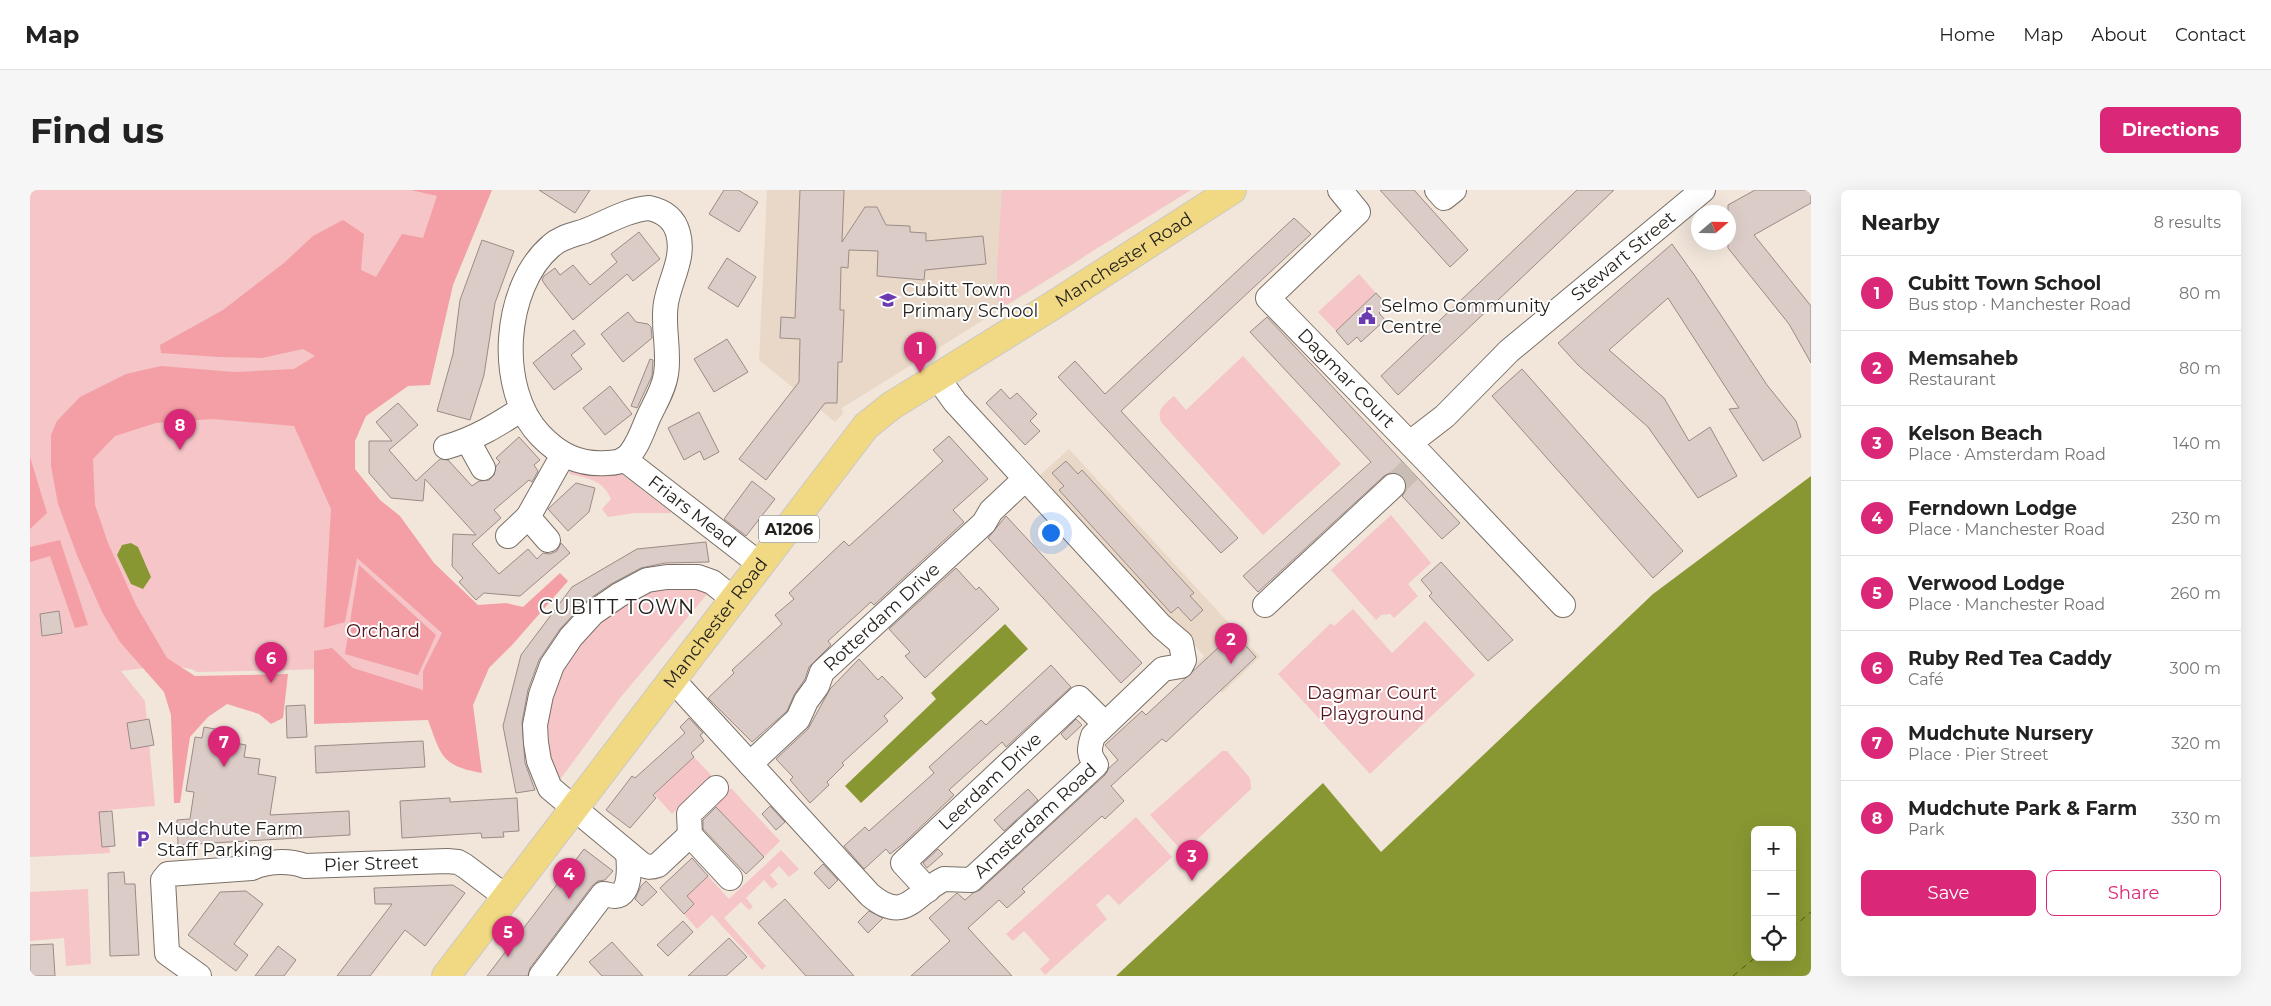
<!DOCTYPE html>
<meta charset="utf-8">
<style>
body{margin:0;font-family:Montserrat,sans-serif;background:#f6f6f6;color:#222}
.controls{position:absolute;right:15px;bottom:15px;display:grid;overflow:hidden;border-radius:8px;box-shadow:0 5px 20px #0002}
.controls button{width:45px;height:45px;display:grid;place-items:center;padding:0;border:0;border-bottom:1px solid #e0e0e0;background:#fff;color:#222;font:25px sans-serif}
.compass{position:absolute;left:1661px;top:15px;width:45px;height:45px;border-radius:50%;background:#fff;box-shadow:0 5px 20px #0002;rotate:70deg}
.you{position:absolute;left:1020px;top:342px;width:18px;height:18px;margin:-12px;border:4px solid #fff;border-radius:50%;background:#1a73e8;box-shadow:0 0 0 8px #1a73e833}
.badge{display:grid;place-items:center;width:32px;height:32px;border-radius:50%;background:#db2777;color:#fff;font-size:16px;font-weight:700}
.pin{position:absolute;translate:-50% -41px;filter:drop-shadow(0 1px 2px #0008)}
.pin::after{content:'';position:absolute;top:26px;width:18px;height:15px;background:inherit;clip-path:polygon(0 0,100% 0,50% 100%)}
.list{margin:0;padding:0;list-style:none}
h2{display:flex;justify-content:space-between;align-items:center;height:65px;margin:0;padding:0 20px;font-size:21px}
h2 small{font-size:16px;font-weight:400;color:#767676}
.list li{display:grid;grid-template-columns:32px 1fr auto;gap:15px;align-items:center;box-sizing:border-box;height:75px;padding:0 20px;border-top:1px solid #e0e0e0}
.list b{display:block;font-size:19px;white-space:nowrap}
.list p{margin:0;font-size:16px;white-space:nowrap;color:#767676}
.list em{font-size:16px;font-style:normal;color:#767676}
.actions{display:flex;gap:10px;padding:15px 20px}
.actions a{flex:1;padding:11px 0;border:1px solid #db2777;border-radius:8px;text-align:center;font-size:18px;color:#db2777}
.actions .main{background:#db2777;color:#fff}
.icon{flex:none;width:28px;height:28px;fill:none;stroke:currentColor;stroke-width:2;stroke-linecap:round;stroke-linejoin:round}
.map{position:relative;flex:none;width:1781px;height:786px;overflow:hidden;border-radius:8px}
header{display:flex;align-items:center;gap:30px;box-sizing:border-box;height:70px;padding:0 25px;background:#fff;border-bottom:1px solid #e0e0e0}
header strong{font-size:24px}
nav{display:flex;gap:28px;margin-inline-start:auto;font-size:18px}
.intro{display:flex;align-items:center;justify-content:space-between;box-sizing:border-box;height:120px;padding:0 30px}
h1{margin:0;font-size:35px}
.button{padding:12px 22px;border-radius:8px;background:#db2777;color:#fff;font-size:18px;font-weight:700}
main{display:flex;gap:30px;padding:0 30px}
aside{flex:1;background:#fff;border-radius:8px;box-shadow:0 5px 20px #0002}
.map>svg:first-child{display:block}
.built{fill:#e9d8c7}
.green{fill:#f5c5c7}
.forest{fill:#f39fa5}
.water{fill:#899732;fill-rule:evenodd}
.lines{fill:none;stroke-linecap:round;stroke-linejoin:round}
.ferry{stroke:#525b13;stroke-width:1;stroke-dasharray:6 5;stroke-linecap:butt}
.building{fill:#dcccc7;stroke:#9a8b86}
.minor-tunnel{stroke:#c9beb5;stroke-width:24;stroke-dasharray:24 12;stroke-linecap:butt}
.minor-casing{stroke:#7a7067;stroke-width:26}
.major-casing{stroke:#cac9c8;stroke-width:30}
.minor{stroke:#fff;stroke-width:24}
.major{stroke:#f1d983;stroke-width:28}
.labels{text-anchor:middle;stroke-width:4;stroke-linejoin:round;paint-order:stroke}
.shield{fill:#fff;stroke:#65625f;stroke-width:1}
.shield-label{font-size:16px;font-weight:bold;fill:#231f1b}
.street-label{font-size:18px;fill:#231f1b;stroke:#fff}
.poi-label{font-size:18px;fill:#231f1b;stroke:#fff;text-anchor:start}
.park-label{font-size:18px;fill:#53141e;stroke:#fff}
.quarter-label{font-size:20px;letter-spacing:1px;fill:#231f1b;stroke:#fff}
</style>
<header>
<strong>Map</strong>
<nav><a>Home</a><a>Map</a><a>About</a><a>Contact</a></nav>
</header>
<div class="intro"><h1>Find us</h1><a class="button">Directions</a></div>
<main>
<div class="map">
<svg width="1781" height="786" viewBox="0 0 1781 786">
<rect width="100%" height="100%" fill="#f2e6db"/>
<path class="built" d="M 737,0 L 1096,0 L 1053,68 L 812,218 L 813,224 L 805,232 L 729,170 Z
M 1039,259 L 1230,467 L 1192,503 L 1165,475 L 1174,466 L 1010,285 Z"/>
<path class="green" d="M 0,0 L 425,0 L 291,238 L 310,283 L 463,436 L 436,517 L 297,479 L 167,482 C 153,472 108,479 91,481 L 115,511 L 125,616 L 77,620 L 80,663 L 0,667 Z
M 972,0 L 1161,0 L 968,120 L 967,77 Z
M 1329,84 L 1346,103 L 1306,141 L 1288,122 Z
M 1213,166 L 1311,274 L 1233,345 L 1131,232 C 1126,219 1135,214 1144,206 L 1156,220 Z
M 541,277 L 589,282 L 642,323 L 605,323 L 578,327 L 572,319 L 581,309 C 573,290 558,288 539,284 Z
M 1361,325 L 1401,373 L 1378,394 L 1388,406 L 1364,428 L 1360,424 L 1351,425 L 1346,430 L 1301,380 Z
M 683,397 L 590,508 L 526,595 L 514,535 L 531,478 L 569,430 L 620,400 Z
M 1323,419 L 1362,463 L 1395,431 L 1445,485 L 1340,584 L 1248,484 L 1301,433 L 1304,436 Z
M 1192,561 L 1197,561 L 1220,588 L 1221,599 L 1157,659 L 1150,659 L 1120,625 Z
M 664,567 L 682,586 L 642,624 L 624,604 Z
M 701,598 L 750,651 L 734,667 L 684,615 Z
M 1106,627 L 1142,667 L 1089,715 L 1078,704 L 1066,715 L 1077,729 L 1015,785 L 1010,779 L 1020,770 L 994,741 L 983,751 L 976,744 Z
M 751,660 L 769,679 L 759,687 L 749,676 L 740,685 L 748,694 L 742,699 L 734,690 L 716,708 L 723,717 L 719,720 L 711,712 L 694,728 L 736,776 L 732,780 L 682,725 L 667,739 L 654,724 L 664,714 L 657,706 L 678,686 L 699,709 Z
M 58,699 L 61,774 L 36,776 L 34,748 L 0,751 L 0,702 Z"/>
<path class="forest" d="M 381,0 L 462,0 L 423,95 L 400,195 L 378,196 L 336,226 L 325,251 L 325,279 L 350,310 L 370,326 L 404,373 L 448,415 L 476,413 L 493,417 L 530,383 L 538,391 L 483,454 L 459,478 L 443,515 L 452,583 C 411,576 411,565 398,530 L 284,534 L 284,461 L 302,458 L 323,478 L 393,500 L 393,481 L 412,443 L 327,368 L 315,432 L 294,438 L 301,319 L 264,236 L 183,229 L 126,233 L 85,246 L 63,269 L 65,315 L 78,353 L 106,415 L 137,468 L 165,486 L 258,484 L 253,528 L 241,534 L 229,524 L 197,514 L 178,527 L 160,547 L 150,613 L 144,613 L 141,525 L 134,502 L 90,452 L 72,422 L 47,365 L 28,314 L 21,276 L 21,245 L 27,231 L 50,207 L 96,184 L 131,176 L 204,182 L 264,179 L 285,166 L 273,159 L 232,168 L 189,167 L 131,163 L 130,155 L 193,120 L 254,73 L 283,46 L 313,30 L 334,44 L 331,80 L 346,87 L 372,44 L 393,48 L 407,6 Z
M 0,267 L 17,323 L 0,339 Z
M 30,350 L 58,435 L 45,438 L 20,366 L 0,372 L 0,357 Z
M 329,375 L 406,445 L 388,485 L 315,464 Z"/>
<path class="water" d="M 1781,286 L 1781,786 L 1086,786 L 1293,593 L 1351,662 L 1623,404 ZM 1725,640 L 1762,640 L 1762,767 L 1725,767 Z
M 101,353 L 108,357 L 121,387 L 113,399 L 101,394 L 87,365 L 92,355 Z
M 975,434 L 998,459 L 831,613 L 815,596 L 906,509 L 901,503 Z"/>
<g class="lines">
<path class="ferry" d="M 1762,738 L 1781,722
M 1703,786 L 1726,767"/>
</g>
<path class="building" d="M 509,0 L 560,0 L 545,23 Z
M 694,0 L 708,0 L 728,12 L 709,42 L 679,24 Z
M 770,0 L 814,0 L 812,52 L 835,17 L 847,17 L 856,35 L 880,36 L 880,42 L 896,43 L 896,51 L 953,46 L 956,74 L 895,80 L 894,90 L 847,86 L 848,61 L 819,60 L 818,78 L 811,77 L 810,120 L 814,120 L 812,172 L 808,172 L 807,213 L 795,213 L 736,290 L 709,269 L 769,192 L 770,149 L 750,148 L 751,127 L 765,128 Z
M 1350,0 L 1384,0 L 1438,60 L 1420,77 Z
M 1547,0 L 1584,0 L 1368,205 L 1351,186 Z
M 1725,0 L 1781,0 L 1781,13 L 1724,45 L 1781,116 L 1781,173 L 1759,134 L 1698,58 L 1698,15 Z
M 1264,28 L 1281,44 L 1091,221 L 1208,348 L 1191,363 L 1028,187 L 1045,171 L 1075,204 Z
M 609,42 L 630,69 L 603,91 L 597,84 L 543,130 L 516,96 L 512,90 L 514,86 L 525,78 L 530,85 L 543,75 L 560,95 L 587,72 L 581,64 Z
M 452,50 L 484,61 L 465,113 L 454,185 L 440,230 L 407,221 L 423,164 L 430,110 Z
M 1642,54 L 1665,86 L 1737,195 L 1766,231 L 1771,247 L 1733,271 L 1699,219 L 1709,218 L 1638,108 L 1579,160 L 1634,208 L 1659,251 L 1680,237 L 1707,286 L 1668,308 L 1618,237 L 1548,175 L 1528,153 Z
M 697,68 L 726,87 L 708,117 L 678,98 Z
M 1346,103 L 1357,115 L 1349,123 L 1355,130 L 1331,152 L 1327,147 L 1318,155 L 1306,141 Z
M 598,122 L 606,132 L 618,134 L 621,137 L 622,148 L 593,172 L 571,144 Z
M 1237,127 L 1430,333 L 1412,349 L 1372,306 L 1376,300 L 1376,292 L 1373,287 L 1367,283 L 1360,283 L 1354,286 L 1228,402 L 1213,386 L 1341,272 L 1220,142 Z
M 544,140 L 555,154 L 541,165 L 552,179 L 524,200 L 503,173 Z
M 697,149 L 718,182 L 684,202 L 664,169 Z
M 620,169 L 623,170 L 622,186 L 607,218 L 601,216 Z
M 1492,179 L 1653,361 L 1623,388 L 1462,206 Z
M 580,196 L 602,224 L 575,245 L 553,218 Z
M 971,199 L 980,209 L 987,203 L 1007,224 L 1000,231 L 1010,241 L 995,255 L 956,213 Z
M 368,213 L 388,235 L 359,260 L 386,291 L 410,269 L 418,270 L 442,296 L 449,291 L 459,290 L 464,285 L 466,276 L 470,272 L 466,268 L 489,247 L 510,270 L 504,275 L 508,281 L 502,292 L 499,290 L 464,320 L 471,328 L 442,354 L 469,384 L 498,359 L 507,369 L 513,363 L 520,364 L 527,361 L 531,353 L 540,363 L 490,406 L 454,403 L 446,410 L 429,392 L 433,388 L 422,376 L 423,344 L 446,345 L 395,289 L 393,311 L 361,308 L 339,283 L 339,251 L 362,251 L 346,232 Z
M 669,222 L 689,262 L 674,270 L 670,261 L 654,270 L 638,238 Z
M 919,246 L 958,289 L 923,320 L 934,332 L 844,415 L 841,412 L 798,451 L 801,455 L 779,477 L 775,489 L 764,505 L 757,521 L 722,552 L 678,508 L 704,483 L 702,480 L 752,434 L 745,425 L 764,409 L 759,403 L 814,351 L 819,356 L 913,271 L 903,260 Z
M 1036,271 L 1048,284 L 1052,280 L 1164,403 L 1160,406 L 1173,420 L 1161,431 L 1148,417 L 1141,423 L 1029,300 L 1034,296 L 1022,283 Z
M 722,291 L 745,309 L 716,346 L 694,329 Z
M 546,293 L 565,298 L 559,322 L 538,341 L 518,319 Z
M 976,326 L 1112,473 L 1091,493 L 958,348 Z
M 676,352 L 679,372 L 635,373 L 611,378 L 581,394 L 555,412 L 530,439 L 509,470 L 498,500 L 492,532 L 495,573 L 505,600 L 486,603 L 473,536 L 491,465 L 542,397 L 607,359 Z
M 1411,372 L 1483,450 L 1458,471 L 1399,406 L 1402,403 L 1391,390 Z
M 926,378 L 946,400 L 949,397 L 969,419 L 895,488 L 875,466 L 880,462 L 859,439 Z
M 29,421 L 32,443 L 12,446 L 10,424 Z
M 1204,443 L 1226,467 L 1136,552 L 1132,549 L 1081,596 L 1094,611 L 1075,629 L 1072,626 L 992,699 L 995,702 L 977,718 L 969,710 L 938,738 L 982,786 L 881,786 L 920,751 L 899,728 L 927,703 L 935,710 L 943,703 L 950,700 L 1075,585 L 1079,578 L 1088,570 L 1075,555 L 1112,521 L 1116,525 Z
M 829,469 L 848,490 L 852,486 L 873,508 L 854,526 L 858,531 L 812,573 L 814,575 L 797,592 L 799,595 L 780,613 L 760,590 L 763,587 L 746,569 L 778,539 L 800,499 Z
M 1021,475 L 1041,497 L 976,557 L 972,552 L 919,600 L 924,605 L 874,653 L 860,664 L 856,659 L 834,679 L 814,656 L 835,637 L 839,641 L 904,583 L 899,577 L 930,549 L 951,530 L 956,535 Z
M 275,515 L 277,547 L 257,548 L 256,516 Z
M 659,528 L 673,543 L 670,545 L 674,551 L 661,563 L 664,567 L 623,605 L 626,608 L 600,638 L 576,620 L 602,586 L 605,588 L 655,543 L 650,537 Z
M 119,529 L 124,555 L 101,559 L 97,533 Z
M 1046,529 L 1052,535 L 1036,550 L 1031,544 Z
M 174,537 L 202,542 L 200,552 L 216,555 L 214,567 L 230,569 L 228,584 L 246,587 L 240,625 L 319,621 L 320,645 L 148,655 L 147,630 L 160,629 L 164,602 L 156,601 L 165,547 L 172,548 Z
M 393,551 L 395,577 L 286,583 L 285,556 Z
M 998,599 L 1008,610 L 974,641 L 964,630 Z
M 420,608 L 420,612 L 487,608 L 489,641 L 473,642 L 474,647 L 452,648 L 451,643 L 372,648 L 370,611 Z
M 740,616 L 755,632 L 746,640 L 732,624 Z
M 686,617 L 734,667 L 716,684 L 673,639 L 673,630 Z
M 82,621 L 85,656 L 72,657 L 69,622 Z
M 554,659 L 583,681 L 575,690 L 568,691 L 562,696 L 500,778 L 498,786 L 457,786 Z
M 908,659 L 913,664 L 897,678 L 893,673 Z
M 662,668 L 678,686 L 657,706 L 664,714 L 654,724 L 630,698 Z
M 793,674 L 808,690 L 799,699 L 784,683 Z
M 94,682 L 95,694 L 105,694 L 109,765 L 80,766 L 78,683 Z
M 616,691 L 627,702 L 612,716 L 605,709 L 611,696 Z
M 423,695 L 435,703 L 395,756 L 375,740 L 340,786 L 307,786 L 362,714 L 345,714 L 344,698 Z
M 216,701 L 233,714 L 204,754 L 218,765 L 206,781 L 158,745 L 190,702 Z
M 755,709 L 824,786 L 776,786 L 728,733 Z
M 839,721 L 853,728 L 838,743 L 828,732 Z
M 653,731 L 663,742 L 638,766 L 627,755 Z
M 699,748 L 717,767 L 696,786 L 658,786 Z
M 582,752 L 613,786 L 572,786 L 559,772 Z
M 23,754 L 25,786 L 0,786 L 0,755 Z
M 248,756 L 266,770 L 254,786 L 225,786 Z"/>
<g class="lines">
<path class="minor-tunnel" d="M 1363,296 L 1380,280"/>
<g class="minor-casing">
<g id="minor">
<path id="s1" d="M 1310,0 L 1328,22 L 1238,108 L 1395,269 L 1533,415"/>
<path d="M 1407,0 L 1414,8 L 1424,0"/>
<path d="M 619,18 C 633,21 644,28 648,43 C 655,68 640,89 636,113 C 632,136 640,161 636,184 C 634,199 625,213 619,226 C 613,239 607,260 595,269 C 591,272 582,273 577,273 C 549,275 529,265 510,245 C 466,199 473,97 521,56 C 531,47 543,45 555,41 C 576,33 596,20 619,18 Z"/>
<path d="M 438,251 L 453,278"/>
<path id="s2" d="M 1380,253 L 1415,226 L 1479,161 L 1673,0"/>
<path d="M 416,257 C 445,249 467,235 492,219"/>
<path id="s3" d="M 594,269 L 731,375"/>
<path d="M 498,327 L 518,350"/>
<path d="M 478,346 L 498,327 L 533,265"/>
<path d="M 1235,415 L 1363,296"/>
<path id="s4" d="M 643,490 L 840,705 C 876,735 884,703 914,689 L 941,690 L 1066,575 C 1058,564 1059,559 1063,546 L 1133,479 L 1151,476 L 1154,470 L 1151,453 L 1131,436 L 925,212 L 907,187"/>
<path id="s5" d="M 720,574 L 768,529 L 776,511 L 787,496 L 792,482 L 954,333 L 961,321 L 995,289"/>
<path d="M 660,645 L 659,624 L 686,598"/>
<path d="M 700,688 L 660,645 L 628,675 C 620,678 616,677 610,673 L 520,598 L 509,571 L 506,553 L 505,535 L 511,505 L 522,475 L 541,447 L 563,423 L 589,405 L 617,390 L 637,387 L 668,387 L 682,392 L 705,410"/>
<path id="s6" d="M 898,700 L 873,673 L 1049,508 L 1074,533"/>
<path id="s7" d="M 169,786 L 137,763 L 133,690 L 138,684 L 222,678 C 237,671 259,670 275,676 L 417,671 L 428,672 L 435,676 L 476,707"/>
<path d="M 511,786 L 573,704 C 577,704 581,706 585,706 C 602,705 599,673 598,663"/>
</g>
</g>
<g class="major-casing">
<g id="major">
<path id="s8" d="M 416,786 L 836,236 L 861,216 L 1022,116 L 1202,0"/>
</g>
</g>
<use href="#minor" class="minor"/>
<use href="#major" class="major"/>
</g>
<defs>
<g id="school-bare" transform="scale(1.35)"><path d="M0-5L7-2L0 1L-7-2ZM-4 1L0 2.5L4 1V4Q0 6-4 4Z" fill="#6b39b0" stroke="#fff" stroke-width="2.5" paint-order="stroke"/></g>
<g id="civic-bare" transform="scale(1.35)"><path d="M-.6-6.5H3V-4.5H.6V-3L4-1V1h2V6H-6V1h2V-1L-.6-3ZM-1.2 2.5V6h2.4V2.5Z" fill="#6b39b0" stroke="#fff" stroke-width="2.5" paint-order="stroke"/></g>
<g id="parking-bare" transform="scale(1.35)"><path d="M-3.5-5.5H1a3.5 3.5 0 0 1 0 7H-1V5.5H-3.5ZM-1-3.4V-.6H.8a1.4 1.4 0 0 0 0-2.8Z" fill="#6b39b0" stroke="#fff" stroke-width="2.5" paint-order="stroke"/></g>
</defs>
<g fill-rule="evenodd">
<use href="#school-bare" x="858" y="110"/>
<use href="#civic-bare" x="1337" y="126"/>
<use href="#parking-bare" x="113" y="649"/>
</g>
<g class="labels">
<rect class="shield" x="729" y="325.5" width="60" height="27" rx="4"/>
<g class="shield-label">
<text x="759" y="345">A1206</text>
</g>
<g class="street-label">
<text dy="6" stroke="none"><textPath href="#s2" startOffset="284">Stewart Street</textPath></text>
<text dy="6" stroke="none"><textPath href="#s8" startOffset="999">Manchester Road</textPath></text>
<text dy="6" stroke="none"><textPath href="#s1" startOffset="265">Dagmar Court</textPath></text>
<text dy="6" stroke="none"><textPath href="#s3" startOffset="86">Friars Mead</textPath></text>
<text dy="6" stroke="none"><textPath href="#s5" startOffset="200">Rotterdam Drive</textPath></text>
<text dy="6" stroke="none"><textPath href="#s8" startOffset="444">Manchester Road</textPath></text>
<text dy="6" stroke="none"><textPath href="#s6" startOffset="156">Leerdam Drive</textPath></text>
<text dy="6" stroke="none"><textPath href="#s4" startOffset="492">Amsterdam Road</textPath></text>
<text dy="6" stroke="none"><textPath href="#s7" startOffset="325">Pier Street</textPath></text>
</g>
<g class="poi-label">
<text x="872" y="106">Cubitt Town<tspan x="872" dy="21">Primary School</tspan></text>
<text x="1351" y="122">Selmo Community<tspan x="1351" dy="21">Centre</tspan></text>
<text x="127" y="645">Mudchute Farm<tspan x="127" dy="21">Staff Parking</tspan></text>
</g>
<g class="park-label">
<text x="353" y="447">Orchard</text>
<text x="1342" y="509">Dagmar Court<tspan x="1342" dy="21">Playground</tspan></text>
</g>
<g class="quarter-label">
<text x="587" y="424">CUBITT TOWN</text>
</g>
</g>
</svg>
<div class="controls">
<button>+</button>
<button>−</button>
<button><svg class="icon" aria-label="locate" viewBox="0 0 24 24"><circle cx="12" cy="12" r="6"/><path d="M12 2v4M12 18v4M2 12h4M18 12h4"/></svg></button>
</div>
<svg class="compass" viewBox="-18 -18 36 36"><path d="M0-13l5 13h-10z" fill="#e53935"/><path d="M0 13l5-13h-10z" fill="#767676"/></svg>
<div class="you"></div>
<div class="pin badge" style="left:890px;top:183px">1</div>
<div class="pin badge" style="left:1201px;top:474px">2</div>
<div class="pin badge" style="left:1162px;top:691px">3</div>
<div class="pin badge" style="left:539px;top:709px">4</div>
<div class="pin badge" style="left:478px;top:767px">5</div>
<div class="pin badge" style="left:241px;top:493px">6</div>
<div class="pin badge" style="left:194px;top:577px">7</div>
<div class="pin badge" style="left:150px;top:260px">8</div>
</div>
<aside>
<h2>Nearby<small>8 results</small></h2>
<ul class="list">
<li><span class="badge">1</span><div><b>Cubitt Town School</b><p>Bus stop · Manchester Road</p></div><em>80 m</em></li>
<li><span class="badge">2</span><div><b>Memsaheb</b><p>Restaurant</p></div><em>80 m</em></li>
<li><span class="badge">3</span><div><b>Kelson Beach</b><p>Place · Amsterdam Road</p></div><em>140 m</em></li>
<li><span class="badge">4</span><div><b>Ferndown Lodge</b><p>Place · Manchester Road</p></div><em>230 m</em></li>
<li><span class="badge">5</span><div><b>Verwood Lodge</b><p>Place · Manchester Road</p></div><em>260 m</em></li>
<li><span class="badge">6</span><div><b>Ruby Red Tea Caddy</b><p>Café</p></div><em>300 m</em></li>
<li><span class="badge">7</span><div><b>Mudchute Nursery</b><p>Place · Pier Street</p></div><em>320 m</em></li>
<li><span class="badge">8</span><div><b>Mudchute Park &amp; Farm</b><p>Park</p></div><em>330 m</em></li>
</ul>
<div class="actions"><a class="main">Save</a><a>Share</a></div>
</aside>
</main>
